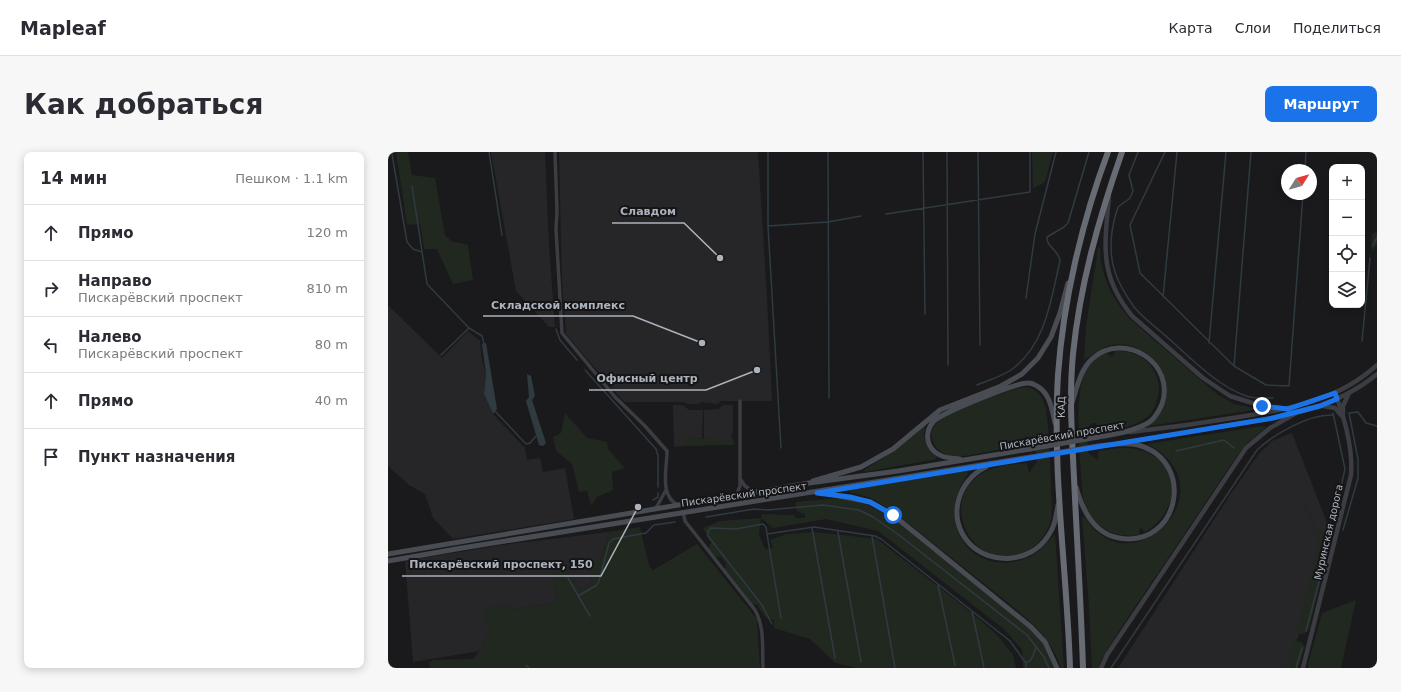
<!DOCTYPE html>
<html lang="ru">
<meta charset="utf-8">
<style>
body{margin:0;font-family:"DejaVu Sans",sans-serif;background:#f7f7f7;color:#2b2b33}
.controls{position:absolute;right:12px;top:12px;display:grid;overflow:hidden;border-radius:8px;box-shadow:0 2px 10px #0003}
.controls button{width:36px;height:36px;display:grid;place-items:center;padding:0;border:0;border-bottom:1px solid #e1e1e2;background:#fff;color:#2b2b33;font:20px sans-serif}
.compass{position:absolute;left:893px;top:12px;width:36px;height:36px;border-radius:50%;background:#fff;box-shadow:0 2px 10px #0003;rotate:53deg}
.stop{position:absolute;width:12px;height:12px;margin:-9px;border:3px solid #1a73e8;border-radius:50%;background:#fff}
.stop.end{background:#1a73e8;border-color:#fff;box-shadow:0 1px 4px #0008}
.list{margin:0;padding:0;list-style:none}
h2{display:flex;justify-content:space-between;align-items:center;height:52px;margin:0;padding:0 16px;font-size:17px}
h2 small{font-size:13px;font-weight:400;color:#7c7c81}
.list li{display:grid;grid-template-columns:26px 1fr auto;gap:12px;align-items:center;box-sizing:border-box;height:56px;padding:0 16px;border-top:1px solid #e1e1e2}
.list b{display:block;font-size:15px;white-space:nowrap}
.list p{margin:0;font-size:13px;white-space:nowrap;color:#7c7c81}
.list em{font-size:13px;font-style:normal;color:#7c7c81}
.icon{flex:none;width:22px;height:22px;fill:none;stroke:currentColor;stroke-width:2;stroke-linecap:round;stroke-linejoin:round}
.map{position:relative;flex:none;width:989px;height:516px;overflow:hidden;border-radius:8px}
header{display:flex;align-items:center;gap:24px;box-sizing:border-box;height:56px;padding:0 20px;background:#fff;border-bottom:1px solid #e1e1e2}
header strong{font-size:19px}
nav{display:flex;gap:22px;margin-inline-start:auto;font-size:14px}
.intro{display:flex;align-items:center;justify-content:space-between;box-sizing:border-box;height:96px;padding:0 24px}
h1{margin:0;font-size:28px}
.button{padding:10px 18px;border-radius:8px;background:#1a73e8;color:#fff;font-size:14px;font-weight:700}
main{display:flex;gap:24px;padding:0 24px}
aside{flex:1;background:#fff;border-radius:8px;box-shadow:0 2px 10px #0003}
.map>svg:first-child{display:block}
.built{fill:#262629}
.green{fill:#202820}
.water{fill:#2f3b41}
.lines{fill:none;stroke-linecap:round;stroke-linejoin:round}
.stream{stroke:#2f3b41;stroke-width:1.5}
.minor{stroke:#3b3d42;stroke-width:3.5}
.tertiary{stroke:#3b3d42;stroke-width:4.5}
.secondary{stroke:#494c52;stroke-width:5}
.motorway{stroke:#676b73;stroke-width:6}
.secondary-bridge{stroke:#494c52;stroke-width:5}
.route{stroke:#1a73e8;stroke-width:5}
.labels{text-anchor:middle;stroke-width:4;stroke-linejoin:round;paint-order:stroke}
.street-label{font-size:10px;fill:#acb3bc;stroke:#151517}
.leader{fill:none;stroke:#acb3bc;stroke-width:1.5}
.callout-dot{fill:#acb3bc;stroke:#151517;stroke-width:1.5}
.callout-label{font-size:11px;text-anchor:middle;font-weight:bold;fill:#acb3bc;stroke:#151517;stroke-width:4;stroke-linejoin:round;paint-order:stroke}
</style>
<header>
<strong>Mapleaf</strong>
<nav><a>Карта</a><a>Слои</a><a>Поделиться</a></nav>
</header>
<div class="intro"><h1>Как добраться</h1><a class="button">Маршрут</a></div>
<main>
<aside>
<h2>14 мин<small>Пешком · 1.1 km</small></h2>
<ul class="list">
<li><svg class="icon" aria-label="ahead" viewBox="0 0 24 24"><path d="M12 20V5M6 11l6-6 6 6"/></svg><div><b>Прямо</b></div><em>120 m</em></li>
<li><svg class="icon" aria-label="right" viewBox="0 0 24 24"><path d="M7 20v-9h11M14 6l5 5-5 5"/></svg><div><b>Направо</b><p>Пискарёвский проспект</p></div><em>810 m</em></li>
<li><svg class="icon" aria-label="left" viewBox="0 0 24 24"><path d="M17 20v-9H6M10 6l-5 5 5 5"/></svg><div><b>Налево</b><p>Пискарёвский проспект</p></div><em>80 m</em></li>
<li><svg class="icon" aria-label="ahead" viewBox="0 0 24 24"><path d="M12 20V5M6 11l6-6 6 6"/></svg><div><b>Прямо</b></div><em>40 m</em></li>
<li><svg class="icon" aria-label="arrive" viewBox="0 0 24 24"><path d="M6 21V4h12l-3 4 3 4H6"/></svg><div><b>Пункт назначения</b></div></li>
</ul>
</aside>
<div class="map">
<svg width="989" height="516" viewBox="0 0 989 516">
<rect width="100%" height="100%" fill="#1a1a1c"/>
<path class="built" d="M 103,0 L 157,0 L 161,94 L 167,175 L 161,175 L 128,139 Z
M 171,0 L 370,0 L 379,146 L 384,249 L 332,249 L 330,252 L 313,250 L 311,252 L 299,252 L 297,250 L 236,250 L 178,182 L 174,129 Z
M 0,153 L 54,206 L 80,179 L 92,189 L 94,209 L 98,222 L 96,242 L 105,262 L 137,296 L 139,308 L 152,306 L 155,320 L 177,316 L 186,367 L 65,387 L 45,366 L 37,342 L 21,333 L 0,314 Z
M 285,253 L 295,253 L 301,258 L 315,258 L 314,286 L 296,286 L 296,294 L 286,295 Z
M 335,253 L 345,253 L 345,278 L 343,287 L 316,287 L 316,258 L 331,257 Z
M 904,281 L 940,373 L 912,480 L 905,497 L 899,516 L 730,516 L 842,343 L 870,303 L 884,289 Z
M 221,380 L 212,410 L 202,413 L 204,431 L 196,435 L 188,435 L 164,421 L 170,450 L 122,458 L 119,453 L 96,457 L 101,481 L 92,499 L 25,510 L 17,409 L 114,393 Z"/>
<path class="green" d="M 8,0 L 20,0 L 24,23 L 47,26 L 57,83 L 63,89 L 80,93 L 85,128 L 65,132 L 49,97 L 36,97 L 32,72 L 19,73 Z
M 644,0 L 665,0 L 657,30 L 645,36 Z
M 989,79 L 989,92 L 985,99 L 983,94 L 984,82 Z
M 712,95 C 713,100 712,105 713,110 C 717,132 727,150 742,167 L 830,243 L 846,252 L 866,256 L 866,258 L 761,274 C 761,263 776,253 778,242 C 782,213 751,188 724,193 C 713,195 706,203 696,208 L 698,174 L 710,96 Z
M 728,199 C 755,197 778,221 769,248 C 767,255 764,262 758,266 C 745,276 726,277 711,280 L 708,271 L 704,271 L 699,278 L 700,301 L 710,308 L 710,299 C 728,296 747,293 764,303 C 797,321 786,364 757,380 L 752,375 L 751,383 C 724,387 701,373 695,346 C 693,317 684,240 699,216 C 703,209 711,205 718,201 L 724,205 Z
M 637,235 C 650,236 654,245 658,256 C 661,281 662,306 663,332 C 663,343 665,357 663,368 C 659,381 651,393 639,399 C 585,428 542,341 603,317 C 614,313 627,312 639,311 L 641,321 L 649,310 L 647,289 L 645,287 L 637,284 L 637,292 C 621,295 577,306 564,304 C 551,302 544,293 543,281 C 545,276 547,272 552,268 C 566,258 620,238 637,235 Z
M 177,261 L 199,286 L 219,290 L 220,297 L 237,316 L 224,320 L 225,338 L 209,345 L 203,354 L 199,339 L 191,340 L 184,312 L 168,299 L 165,285 L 173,281 Z
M 538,272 L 536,283 L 538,293 L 549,305 L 548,307 L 477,320 L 476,318 L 505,300 Z
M 874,274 L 879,275 L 858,292 L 844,311 L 733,476 L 715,505 L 710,516 L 704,516 L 701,454 L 694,366 L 697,365 C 743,440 845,335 759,292 Z
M 296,286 L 343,287 L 345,287 L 346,293 L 296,294 Z
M 579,319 L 580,322 C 545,369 583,428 639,406 C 651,401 658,391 667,382 L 676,516 L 673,516 C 665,491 649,475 629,458 L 506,360 L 483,346 L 462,340 L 462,338 Z
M 453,346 L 478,352 L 502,364 L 641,476 L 655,491 L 666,516 L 635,516 L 634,498 L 617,478 L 490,379 L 438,367 L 385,376 L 373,366 L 371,383 L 377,397 L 385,396 L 382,388 L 398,382 L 428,380 L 489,387 L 588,464 L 611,485 L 625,503 L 628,516 L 469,516 L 447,511 L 422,487 L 386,476 L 386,468 L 378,466 L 368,452 L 365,453 L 337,417 L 338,412 L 333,405 L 327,405 L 320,396 L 323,391 L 315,376 L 332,369 L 373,366 L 374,362 L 406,363 L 407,366 L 417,366 L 417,362 L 409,359 L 407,350 Z
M 918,351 L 929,378 L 938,384 L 942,392 L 921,477 C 917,484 908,483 903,478 L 905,475 L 910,476 L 931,391 L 916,353 Z
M 252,375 L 261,414 L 265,418 L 309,392 L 369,467 L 372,516 L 42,516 L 41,511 L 44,508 L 85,507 C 102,487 101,481 96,457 L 119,453 L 122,458 L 170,450 L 164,421 L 180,418 L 188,435 L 196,435 L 204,431 L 202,413 L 212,410 L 221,380 Z
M 968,448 L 953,516 L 919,516 L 934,461 Z
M 906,489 L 913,490 L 917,495 L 910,516 L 899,516 Z"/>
<path class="water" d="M 98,191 L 109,257 L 105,262 L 96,242 L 98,222 L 94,192 Z
M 139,222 L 143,224 L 147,244 L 144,248 L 158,291 L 155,294 L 151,293 L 138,249 L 141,245 Z"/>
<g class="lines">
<path class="stream" d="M 101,0 L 114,83
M 380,0 L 380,74 L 393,296
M 440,0 L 441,246
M 535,0 L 537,162
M 559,0 L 560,213
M 590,0 L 592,193
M 750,0 L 741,23 L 745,39 L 742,46 L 730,55 C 723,75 720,100 727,120 C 731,132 739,145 746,155 C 756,167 769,176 780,186 C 804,207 828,233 858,244 C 866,247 877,246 885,246
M 777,0 L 742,73 L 752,121 L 846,214 L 878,233 L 901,234 L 915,42
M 4,2 L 19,90 L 25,97 L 34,100
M 917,18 L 918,0
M 24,34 L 39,132 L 81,176 L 53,203
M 498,62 L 642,40 L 642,0
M 380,74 L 440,70 L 473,64
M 985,94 L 989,85
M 775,145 L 789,0
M 638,146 L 647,82 L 668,0
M 81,176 L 94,184 L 96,192
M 168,177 L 172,188 L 189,208
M 974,189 L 982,106
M 821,191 L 838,0
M 846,214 L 863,0
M 197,218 L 268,297 L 270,304 L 270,335
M 589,233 C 600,228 613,225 623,218 C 658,193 663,147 672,109 C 671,98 658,95 659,85 L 676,75 L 680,71 L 701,0
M 107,259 L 138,292 L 142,291 L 148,284
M 945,261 L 957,317 L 946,366
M 788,299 L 836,288 L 846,296
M 265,348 L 270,345 L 270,341
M 318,365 L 366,357 L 380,358 L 435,353 L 471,358 L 485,365 L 511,383 L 639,483 L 656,505 L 661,516
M 424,376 L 447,506
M 955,378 L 970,326 L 970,307 L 961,261 L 970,260 L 978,271 L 989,274
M 450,380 L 473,510
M 379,382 L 393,466
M 484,384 L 507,516
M 180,426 L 202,464
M 550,433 L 567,513
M 190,444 L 209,433 L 211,429 L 221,391 L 225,387 L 258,381 L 266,373 L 287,370
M 584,459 L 596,516
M 384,472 L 374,453 L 320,384 L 320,379 L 323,376 L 348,377 L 375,372 L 378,375 L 379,382 L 426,375 L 487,384 L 493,387 L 622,489 L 638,511 L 638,516
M 918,479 L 941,392
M 638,511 L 643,508 L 648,496
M 138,513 L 141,516
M 723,516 L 869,298 C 886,282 921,262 945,263
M 908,516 L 914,496"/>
<path class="minor" d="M 167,0 L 169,60 L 168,77 L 174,181 L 227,245 L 257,274 L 279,299 C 279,317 271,344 290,353
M 353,328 L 357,334 L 366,340
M 348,344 L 352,334 L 352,249
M 268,356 L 278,338
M 295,360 L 297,369 L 367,458 C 377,476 374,496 375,516"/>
<path class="tertiary" d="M 721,44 C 717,92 710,122 744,164 L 815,226 L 842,244 L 874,254 L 900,257
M 935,254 L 947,256 L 953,263
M 955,262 L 955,254 L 961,241
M 742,280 C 779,276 815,271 851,265 C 901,257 950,249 989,213
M 740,290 C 772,285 804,280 836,274 C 890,266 946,258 989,222
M 713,516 L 719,503 L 858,296 L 882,276 L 910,260
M 915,516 L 963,323 C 965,296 957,267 947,241"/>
<path class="secondary" d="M 684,251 C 689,236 692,218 704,207 C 736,178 788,211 774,252 C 771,259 767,267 760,271 C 744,280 727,282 710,285
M 572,307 C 559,306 547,305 541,292 C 538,284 540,275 546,269 C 556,260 627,231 640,231 C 643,231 646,232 649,234 C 662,241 664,258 667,271
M 598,315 C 570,328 558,366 581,391 C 602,414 643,411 660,384 C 667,375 668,364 670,353
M 425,329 L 473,315 L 505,297 L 552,258 L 613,234 L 634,222 L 650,206 L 663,185 L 672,161 L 680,131
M 688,335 C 694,357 706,382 731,386 C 791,397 809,309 750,293 C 737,290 723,293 710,294
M 436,341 L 482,350 L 505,363 L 643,475 L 657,490 L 669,516
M 0,402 L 421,331 L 510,319 L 642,297
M 0,409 L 74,396 L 643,305"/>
<path class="motorway" d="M 682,516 C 679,419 664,321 670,223 C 675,150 694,69 720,0
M 695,516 C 693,453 689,389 686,326 C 684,284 681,244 685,202 C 692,132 711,66 734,0"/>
<path class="secondary-bridge" d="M 642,297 L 710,285
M 643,305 L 710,294"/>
</g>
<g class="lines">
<path class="route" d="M 505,363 L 482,350 L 462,345 L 429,341 L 885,266 L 932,254 L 949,247 L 947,241 L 900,257 L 874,254"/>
</g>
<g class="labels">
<g class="street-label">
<text transform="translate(673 255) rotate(-89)" y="4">КАД</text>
<text transform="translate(674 283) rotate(-10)" y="4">Пискарёвский проспект</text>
<text transform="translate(356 342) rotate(-8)" y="4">Пискарёвский проспект</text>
<text transform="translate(940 380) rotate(-77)" y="4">Муринская дорога</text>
</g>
</g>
<path class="leader" d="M332 106L296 71H224M314 191L245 164H95M369 218L318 238H201M250 355L213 424H14"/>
<g class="callout-dot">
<circle cx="332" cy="106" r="4"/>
<circle cx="314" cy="191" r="4"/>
<circle cx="369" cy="218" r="4"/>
<circle cx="250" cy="355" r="4"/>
</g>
<g class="callout-label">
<text x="260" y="63">Славдом</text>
<text x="170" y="157">Складской комплекс</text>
<text x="259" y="230">Офисный центр</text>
<text x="113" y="416">Пискарёвский проспект, 150</text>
</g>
</svg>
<div class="controls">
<button>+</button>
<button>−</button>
<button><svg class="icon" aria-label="locate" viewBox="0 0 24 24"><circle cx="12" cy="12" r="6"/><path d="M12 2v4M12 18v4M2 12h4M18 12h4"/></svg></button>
<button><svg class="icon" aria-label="layers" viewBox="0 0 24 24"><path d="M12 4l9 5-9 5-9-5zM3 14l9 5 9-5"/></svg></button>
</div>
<svg class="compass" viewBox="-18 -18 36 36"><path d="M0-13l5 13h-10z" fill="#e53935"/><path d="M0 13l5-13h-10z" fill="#7c7c81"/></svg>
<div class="stop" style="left:505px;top:363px"></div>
<div class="stop end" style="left:874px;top:254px"></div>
</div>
</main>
